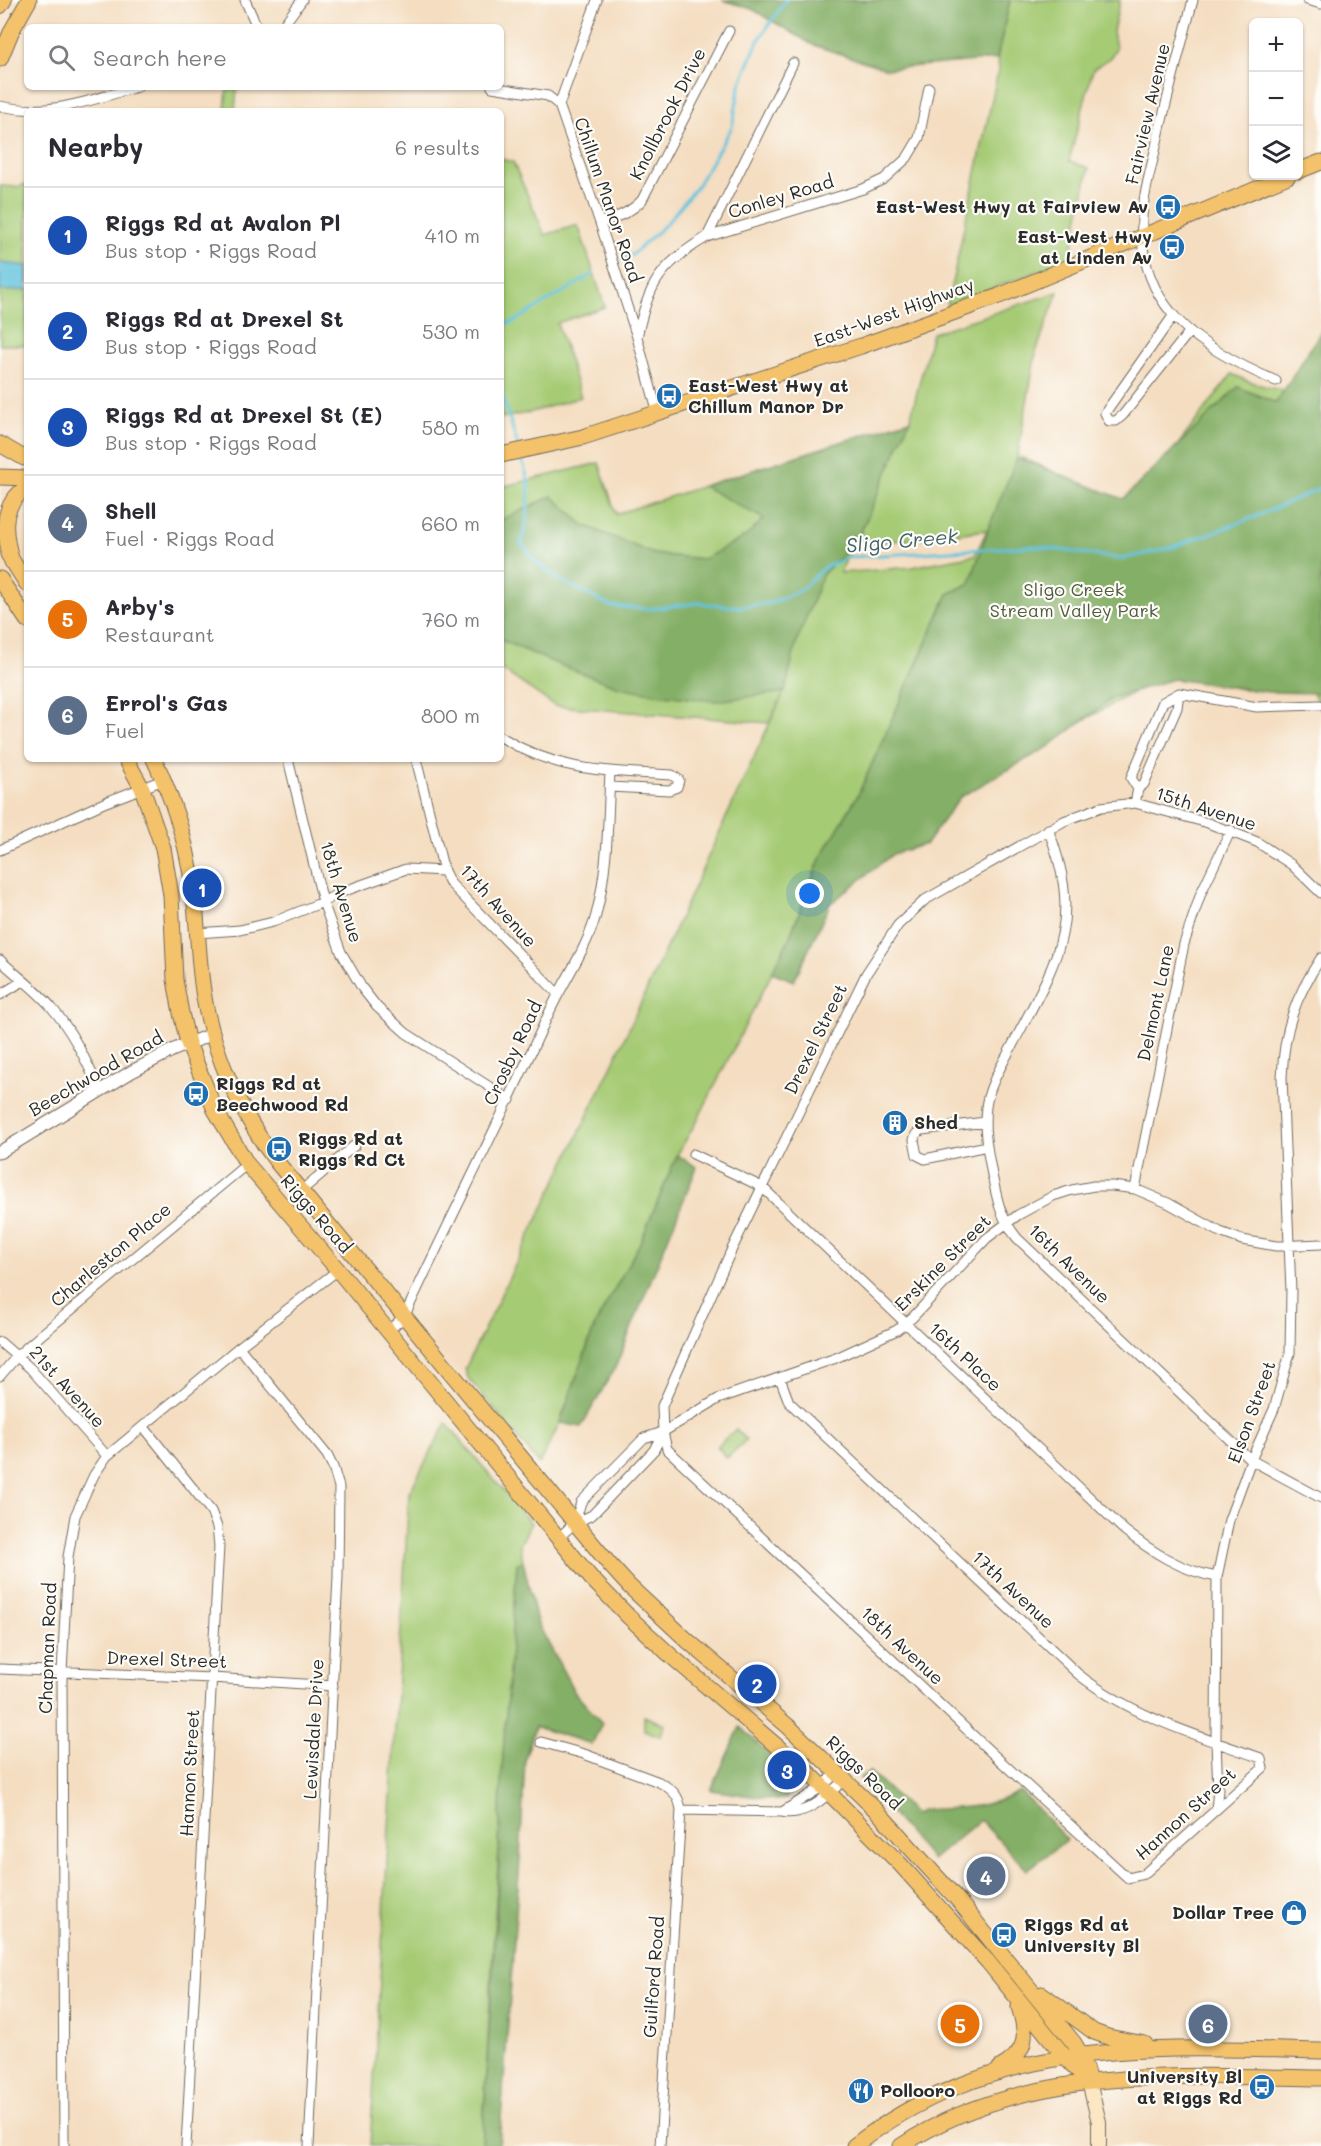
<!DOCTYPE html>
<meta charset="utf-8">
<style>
body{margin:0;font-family:Mali,sans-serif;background:#f2f2f3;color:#2b2b33}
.controls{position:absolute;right:18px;top:18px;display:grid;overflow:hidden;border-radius:9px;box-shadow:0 2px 4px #0004}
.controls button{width:54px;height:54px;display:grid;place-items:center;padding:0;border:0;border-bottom:2px solid #e1e1e2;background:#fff;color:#2b2b33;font:30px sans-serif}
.you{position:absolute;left:810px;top:894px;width:21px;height:21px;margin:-15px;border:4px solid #fff;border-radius:50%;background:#1a73e8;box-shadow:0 0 0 9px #1a73e833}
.badge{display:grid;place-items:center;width:39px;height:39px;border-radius:50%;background:#1f6fb2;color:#fff;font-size:20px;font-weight:700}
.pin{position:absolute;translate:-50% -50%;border:3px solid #fff;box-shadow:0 2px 6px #0006}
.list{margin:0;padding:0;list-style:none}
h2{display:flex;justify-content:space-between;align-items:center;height:78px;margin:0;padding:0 24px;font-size:26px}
h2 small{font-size:20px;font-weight:400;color:#7c7c81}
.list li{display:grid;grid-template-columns:39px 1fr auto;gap:18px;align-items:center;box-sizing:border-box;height:96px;padding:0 24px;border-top:2px solid #e1e1e2}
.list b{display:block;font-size:22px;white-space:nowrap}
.list p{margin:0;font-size:20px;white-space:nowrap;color:#7c7c81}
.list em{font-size:20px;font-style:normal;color:#7c7c81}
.icon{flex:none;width:33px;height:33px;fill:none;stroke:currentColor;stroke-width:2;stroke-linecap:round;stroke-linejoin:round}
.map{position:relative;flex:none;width:1321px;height:2146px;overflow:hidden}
.search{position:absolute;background:#fff;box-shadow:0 2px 4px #0004;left:24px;top:24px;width:480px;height:66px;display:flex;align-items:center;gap:15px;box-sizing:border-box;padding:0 21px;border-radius:9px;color:#7c7c81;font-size:22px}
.panel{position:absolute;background:#fff;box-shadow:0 2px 4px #0004;left:24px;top:108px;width:480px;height:654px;border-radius:9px}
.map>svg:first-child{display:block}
.green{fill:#a6cb75;stroke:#687b50;stroke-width:1.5;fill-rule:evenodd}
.forest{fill:#84af66;stroke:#586d48;stroke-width:1.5}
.water{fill:#60c2de;stroke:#467684;stroke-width:1.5}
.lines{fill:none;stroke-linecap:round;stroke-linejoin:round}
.stream{stroke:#60c2de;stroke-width:3}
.minor-casing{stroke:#71695f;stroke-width:11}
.tertiary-casing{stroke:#71695f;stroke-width:14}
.secondary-casing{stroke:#71695f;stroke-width:16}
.primary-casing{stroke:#71695f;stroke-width:17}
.minor{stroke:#fff;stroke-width:9}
.tertiary{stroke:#fff;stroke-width:12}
.secondary{stroke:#fbe7c3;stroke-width:14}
.primary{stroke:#f4c26a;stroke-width:15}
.labels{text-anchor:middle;stroke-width:4.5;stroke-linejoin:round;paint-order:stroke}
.street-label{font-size:18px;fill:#2b2b2b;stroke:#fdfcf7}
.poi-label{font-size:18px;font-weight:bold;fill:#2b2b2b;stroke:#fdfcf7;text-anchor:start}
.park-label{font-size:18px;fill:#505b41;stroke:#fdfcf7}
.water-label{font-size:20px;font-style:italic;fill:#3e606a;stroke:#fdfcf7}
</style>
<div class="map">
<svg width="1321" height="2146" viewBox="0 0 1321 2146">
<rect width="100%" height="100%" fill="#fdfcf7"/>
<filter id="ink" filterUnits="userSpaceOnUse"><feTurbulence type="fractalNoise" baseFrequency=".0167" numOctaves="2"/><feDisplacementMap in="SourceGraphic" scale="12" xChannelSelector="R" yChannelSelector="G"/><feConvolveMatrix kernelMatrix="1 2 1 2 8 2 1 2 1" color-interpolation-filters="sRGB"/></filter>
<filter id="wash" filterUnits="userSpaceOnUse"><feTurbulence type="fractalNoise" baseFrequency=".008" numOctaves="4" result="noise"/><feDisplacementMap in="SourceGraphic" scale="24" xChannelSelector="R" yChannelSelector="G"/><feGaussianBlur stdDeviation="1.35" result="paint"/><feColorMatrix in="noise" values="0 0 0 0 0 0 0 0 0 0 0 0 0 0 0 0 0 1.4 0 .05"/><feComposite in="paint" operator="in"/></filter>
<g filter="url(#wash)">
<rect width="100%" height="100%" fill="#f4ddc0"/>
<path class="green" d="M 1010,0 L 1120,0 L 1113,31 L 1116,48 L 1110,58 L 1093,69 L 1069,161 L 1089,168 L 1070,259 L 947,306 L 999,67 L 997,59 Z
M 227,87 L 237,87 L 235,111 L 225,111 Z
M 501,159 L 513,162 L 545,235 L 578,225 L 605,307 L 557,323 L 581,397 L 532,412 L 501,418 Z
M 27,184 L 27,345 L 0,345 L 0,186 L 17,187 Z
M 1058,292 L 1036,352 L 1017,458 L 1000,502 L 1021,457 L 1131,506 L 1232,374 C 1263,389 1287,393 1321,390 L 1321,709 L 1310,687 L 1241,689 L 1168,673 L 829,863 L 959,589 L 948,594 L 858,795 L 820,859 L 789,939 L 698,1119 L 677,1155 L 641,1241 L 595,1325 L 560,1423 L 539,1464 L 468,1378 L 465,1369 L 613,1063 L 785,690 L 769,723 L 555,706 L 501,669 L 501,487 L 599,463 L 616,514 L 910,420 L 932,333 ZM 898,448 L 856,543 L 907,540 L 987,530 L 975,555 L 912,567 L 840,573 Z
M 446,1423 L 531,1523 L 520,1545 L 523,1561 L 517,1564 C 503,1758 493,1952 482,2146 L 370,2146 L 409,1493 Z
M 736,1429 L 746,1440 L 727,1458 L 717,1446 Z
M 644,1716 L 665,1725 L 660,1736 L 644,1730 Z"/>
<path class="forest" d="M 722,0 L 1010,0 L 997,59 L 887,69 L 813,45 L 752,9 Z
M 1321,331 L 1321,693 L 1268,692 L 1174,679 L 1114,697 L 1048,747 L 960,797 L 926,844 L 893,854 L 830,904 L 794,981 L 772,972 L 789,939 L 820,859 L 858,795 L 948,594 L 970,583 L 988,529 L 1017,458 L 1123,499 L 1238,387 L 1276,403 Z
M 910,420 L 856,543 L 823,574 L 796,644 L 785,692 L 716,701 L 663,695 L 619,687 L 557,664 L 501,640 L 501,520 L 552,496 L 584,525 L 654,554 L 704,559 L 746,536 L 764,519 L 703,486 Z
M 677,1155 L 697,1167 L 616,1366 L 581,1427 L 560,1423 L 595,1325 L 641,1241 Z
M 523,1561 L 537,1622 L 575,1693 L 602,1723 L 592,1744 L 535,1727 L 525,1759 L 520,1859 L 499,2146 L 482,2146 L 498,1882 L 501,1781 L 517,1564 Z
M 740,1727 L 790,1773 L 793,1787 L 787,1797 L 777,1800 L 711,1790 Z
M 870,1772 L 915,1814 L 921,1810 C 955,1808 990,1809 1020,1791 L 1067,1840 L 1027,1870 L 980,1820 L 932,1860 L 860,1778 Z"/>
<path class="water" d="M 0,263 L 27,266 L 27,290 L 0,291 Z"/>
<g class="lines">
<path class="stream" d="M 621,259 L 632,255 L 666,224 L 697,186 L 732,127 L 740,85 L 758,41 L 786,0
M 501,325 L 513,322 L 593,274
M 501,391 L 518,446
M 521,455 L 529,484 L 527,519 L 521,543 L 537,563 L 560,580 L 610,606 L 649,609 L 698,603 L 738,607 L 771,603 L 801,590 L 823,568 L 850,557 L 1034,546 L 1121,559 L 1167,549 L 1252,518 L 1321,488"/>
</g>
</g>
<g filter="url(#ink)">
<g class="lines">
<g class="minor-casing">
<path id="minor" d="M 245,0 L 257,27
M 597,0 L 559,105 L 600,223 L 637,337 L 658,414
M 1193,0 C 1180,50 1166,100 1155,151 C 1150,173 1143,196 1142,218 C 1137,308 1201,349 1276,381
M 1307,0 L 1321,4
M 282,27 L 302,0
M 492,87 L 548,96 L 559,105
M 0,106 C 50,117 90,100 137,87
M 600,223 C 617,217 630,213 642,200 L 729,31
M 707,237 L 793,63
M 1173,316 L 1105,413 L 1109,421 L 1116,421 L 1123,415 L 1190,331
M 637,337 C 649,284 659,265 707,237 L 863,189 L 884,179 L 907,158 L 919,138 L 929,88
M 1179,693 L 1257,707 L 1320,705
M 501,737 C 559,773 607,771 672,775 L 679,780 L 677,787 L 669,790 L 609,787
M 288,759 L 323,902 L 341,952 L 362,988 L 377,1007 L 406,1033 L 510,1100
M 416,759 L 444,871 L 450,883 L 558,994
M 1138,789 L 1131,778 L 1163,702 L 1179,693
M 1135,803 L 1138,789 L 1144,784 L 1177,708 L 1179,693
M 1048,829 C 1085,923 1056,962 1013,1044 C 1003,1064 989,1084 986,1107 C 983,1130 988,1153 992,1175 C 998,1202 999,1215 1017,1238 L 1251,1460 L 1321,1498
M 0,850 L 106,802 L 163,780
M 197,933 L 240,930 L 273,922 L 323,902 L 339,893 L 406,869 L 444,871
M 0,960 C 17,976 37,990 52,1008 C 73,1032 87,1061 99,1090
M 0,995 L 23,981
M 985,1122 L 922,1130 L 916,1134 L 914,1140 L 917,1155 L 925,1159 L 987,1146
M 693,1154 L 762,1187 L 1124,1530 C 1152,1552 1182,1571 1217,1577
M 1135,1189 L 1184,944 L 1201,893 L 1231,830
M 301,1191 L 355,1145
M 388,1331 L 404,1317 C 452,1215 503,1115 549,1013 C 564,980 586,951 596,915 C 608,869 608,819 610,771
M 0,1342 L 30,1368 L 107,1456
M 239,1347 L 327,1455 L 333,1467 L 339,1487 L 338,1577 L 309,2146
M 0,1376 L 18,1355 L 41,1335 L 247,1164
M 143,1426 L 211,1511 L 217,1527 L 219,1546 L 186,2146
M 663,1432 L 667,1449 L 994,1755 L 1128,1878 L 1144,1874 L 1263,1768 L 1261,1758 C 1198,1736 1131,1716 1078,1674 L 789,1402 L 780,1378
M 575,1523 L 581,1502 L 644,1438 L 663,1432 L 718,1399 L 836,1358 L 897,1330 L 913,1317 L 987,1238 L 1018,1215 L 1053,1196 L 1072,1190 L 1094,1186 L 1112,1186 L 1135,1189 L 1168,1203 L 1220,1232 L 1242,1240 L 1276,1246 L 1321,1244
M 558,1538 L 575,1523 L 592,1515 L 654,1450 L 663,1432 L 662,1406 L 731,1251 L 866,974 L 898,925 L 925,900 L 1064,821 L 1101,807 L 1135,803 L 1208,823 L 1257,842 L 1292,865 L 1321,893
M 0,1669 L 212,1678 L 333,1686
M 541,1742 L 584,1754 L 659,1782 C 672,1789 679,1795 681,1810 L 660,2146
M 1216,1809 L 1218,1790 L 1216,1742 L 1217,1577 L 1229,1520 L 1251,1460 L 1274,1409 L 1290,1353 L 1291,1291 L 1282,1077 C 1284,1029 1295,997 1321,958
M 681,1810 L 782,1812 C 806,1817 827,1796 843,1781
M 782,1812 L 822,1787 L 836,1773
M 64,2146 L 62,1672 L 68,1557 L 75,1516 L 94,1475 L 107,1456 L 239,1347 L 338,1270"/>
</g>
<g class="tertiary-casing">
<path id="tertiary" d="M 0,1152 L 131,1072 L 173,1050 L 212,1034"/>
</g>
<g class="secondary-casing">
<path id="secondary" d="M 1089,2082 L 1099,2122 L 1099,2146"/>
</g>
<g class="primary-casing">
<path id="primary" d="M 0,6 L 4,0
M 0,59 L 12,30 L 29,0
M 1298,171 L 1321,162
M 0,444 L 24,458
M 501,455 L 583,437 L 861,346 L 999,296 L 1288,176
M 0,477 L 27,478
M 8,554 L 27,584
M 12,562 C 3,531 0,506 27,487
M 0,579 L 27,620
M 126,759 L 142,788 L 163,848 L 171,895 L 175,980 L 181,1013 L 188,1043 L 215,1110 L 247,1164 L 338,1270 L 591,1578 L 629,1617 L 670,1655 L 813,1777 L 901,1865 L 988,1962 L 1065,2057 L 1089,2082
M 154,759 C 172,797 186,840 192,881 C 199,923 197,966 206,1008 C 218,1065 242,1115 276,1161 L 610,1565 L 629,1586 L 688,1641 L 789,1727 L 877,1811 L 957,1899 L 1074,2043 L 1081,2055 L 1088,2078
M 1042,1994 L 1094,2032 L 1108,2037 L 1145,2044
M 1000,2068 C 1028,2052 1028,2035 1019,2007
M 854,2146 C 996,2036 1151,2047 1321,2051
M 901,2146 C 1025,2064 1180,2076 1321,2078"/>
</g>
<use href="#minor" class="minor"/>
<use href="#tertiary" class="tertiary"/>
<use href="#secondary" class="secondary"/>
<use href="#primary" class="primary"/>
</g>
</g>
<defs>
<g id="bus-disc" transform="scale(1.35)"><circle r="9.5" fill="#1f6fb2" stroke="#fdfcf7"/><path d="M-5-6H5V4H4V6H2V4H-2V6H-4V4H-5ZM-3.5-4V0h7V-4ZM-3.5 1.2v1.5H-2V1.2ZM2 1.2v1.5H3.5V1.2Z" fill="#fff"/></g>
<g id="building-disc" transform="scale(1.35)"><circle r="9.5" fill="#1f6fb2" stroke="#fdfcf7"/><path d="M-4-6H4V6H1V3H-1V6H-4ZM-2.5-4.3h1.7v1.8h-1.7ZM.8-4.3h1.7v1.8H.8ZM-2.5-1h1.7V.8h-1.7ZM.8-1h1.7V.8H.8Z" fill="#fff"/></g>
<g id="shop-disc" transform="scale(1.35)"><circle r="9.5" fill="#1f6fb2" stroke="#fdfcf7"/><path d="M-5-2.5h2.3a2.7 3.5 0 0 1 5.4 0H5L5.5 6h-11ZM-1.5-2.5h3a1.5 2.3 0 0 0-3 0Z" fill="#fff"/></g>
<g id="restaurant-disc" transform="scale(1.35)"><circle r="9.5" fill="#1f6fb2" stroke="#fdfcf7"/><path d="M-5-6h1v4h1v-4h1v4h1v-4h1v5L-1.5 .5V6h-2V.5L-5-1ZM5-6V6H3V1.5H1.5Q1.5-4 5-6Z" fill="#fff"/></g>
</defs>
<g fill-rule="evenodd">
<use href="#bus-disc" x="1168" y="207"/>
<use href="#bus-disc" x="1172" y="247"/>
<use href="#bus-disc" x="669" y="396"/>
<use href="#bus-disc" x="196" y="1094"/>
<use href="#building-disc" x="895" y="1123"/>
<use href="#bus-disc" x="279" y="1149"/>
<use href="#shop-disc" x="1294" y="1913"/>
<use href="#bus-disc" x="1004" y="1935"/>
<use href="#bus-disc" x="1262" y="2087"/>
<use href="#restaurant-disc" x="861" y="2091"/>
</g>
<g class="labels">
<g class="street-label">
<text transform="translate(668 114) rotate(-63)" y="6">Knollbrook Drive</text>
<text transform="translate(1148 114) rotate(-77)" y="6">Fairview Avenue</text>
<text transform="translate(781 197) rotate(-17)" y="6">Conley Road</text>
<text transform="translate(608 200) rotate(71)" y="6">Chillum Manor Road</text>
<text transform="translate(894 313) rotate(-20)" y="6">East-West Highway</text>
<text transform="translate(1206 809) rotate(18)" y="6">15th Avenue</text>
<text transform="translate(341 892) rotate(73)" y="6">18th Avenue</text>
<text transform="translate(498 906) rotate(48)" y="6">17th Avenue</text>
<text transform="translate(1156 1003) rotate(-78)" y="6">Delmont Lane</text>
<text transform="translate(816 1039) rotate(-64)" y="6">Drexel Street</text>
<text transform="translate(513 1053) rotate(-65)" y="6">Crosby Road</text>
<text transform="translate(96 1074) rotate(-30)" y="6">Beechwood Road</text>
<text transform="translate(316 1214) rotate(49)" y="6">Riggs Road</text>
<text transform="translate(111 1255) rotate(-40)" y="6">Charleston Place</text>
<text transform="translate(943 1263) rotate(-45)" y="6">Erskine Street</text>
<text transform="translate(1069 1264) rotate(44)" y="6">16th Avenue</text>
<text transform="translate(965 1357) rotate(43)" y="6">16th Place</text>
<text transform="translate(67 1387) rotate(48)" y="6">21st Avenue</text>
<text transform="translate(1252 1412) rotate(-70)" y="6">Elson Street</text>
<text transform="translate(1013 1590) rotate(43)" y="6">17th Avenue</text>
<text transform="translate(902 1646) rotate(43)" y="6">18th Avenue</text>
<text transform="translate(48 1648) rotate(-88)" y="6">Chapman Road</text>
<text transform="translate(167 1660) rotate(2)" y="6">Drexel Street</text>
<text transform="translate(314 1729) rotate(-87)" y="6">Lewisdale Drive</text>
<text transform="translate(190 1773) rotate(-87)" y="6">Hannon Street</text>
<text transform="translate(864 1773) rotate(44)" y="6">Riggs Road</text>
<text transform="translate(1186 1814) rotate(-42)" y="6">Hannon Street</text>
<text transform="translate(654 1977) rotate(-86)" y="6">Guilford Road</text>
</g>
<g class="poi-label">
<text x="1148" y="213" text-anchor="end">East-West Hwy at Fairview Av</text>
<text x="1152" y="243" text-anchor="end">East-West Hwy<tspan x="1152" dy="21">at Linden Av</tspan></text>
<text x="688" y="392">East-West Hwy at<tspan x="688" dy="21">Chillum Manor Dr</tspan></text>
<text x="216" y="1090">Riggs Rd at<tspan x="216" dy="21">Beechwood Rd</tspan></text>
<text x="914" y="1129">Shed</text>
<text x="298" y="1145">Riggs Rd at<tspan x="298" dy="21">Riggs Rd Ct</tspan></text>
<text x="1274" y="1919" text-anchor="end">Dollar Tree</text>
<text x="1024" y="1931">Riggs Rd at<tspan x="1024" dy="21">University Bl</tspan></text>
<text x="1242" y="2083" text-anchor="end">University Bl<tspan x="1242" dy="21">at Riggs Rd</tspan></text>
<text x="880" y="2097">Pollooro</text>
</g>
<g class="park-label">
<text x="1074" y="596">Sligo Creek<tspan x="1074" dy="21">Stream Valley Park</tspan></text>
</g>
<g class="water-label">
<text transform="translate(902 541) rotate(-5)" y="7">Sligo Creek</text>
</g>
</g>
</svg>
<div class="controls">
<button>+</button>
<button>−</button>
<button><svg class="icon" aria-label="layers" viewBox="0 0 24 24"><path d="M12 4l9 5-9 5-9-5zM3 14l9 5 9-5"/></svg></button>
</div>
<div class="you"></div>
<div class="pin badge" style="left:202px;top:888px;background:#1a4fb4">1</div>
<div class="pin badge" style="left:757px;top:1684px;background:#1a4fb4">2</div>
<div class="pin badge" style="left:787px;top:1770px;background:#1a4fb4">3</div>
<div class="pin badge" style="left:986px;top:1876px;background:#5c6f8a">4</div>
<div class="pin badge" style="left:960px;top:2024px;background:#e8710a">5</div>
<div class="pin badge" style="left:1208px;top:2024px;background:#5c6f8a">6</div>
<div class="search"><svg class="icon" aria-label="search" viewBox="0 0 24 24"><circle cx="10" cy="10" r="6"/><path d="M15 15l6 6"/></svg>Search here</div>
<section class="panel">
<h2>Nearby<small>6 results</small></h2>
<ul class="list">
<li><span class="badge" style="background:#1a4fb4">1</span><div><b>Riggs Rd at Avalon Pl</b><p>Bus stop · Riggs Road</p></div><em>410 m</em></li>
<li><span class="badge" style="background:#1a4fb4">2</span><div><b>Riggs Rd at Drexel St</b><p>Bus stop · Riggs Road</p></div><em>530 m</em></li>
<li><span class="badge" style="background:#1a4fb4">3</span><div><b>Riggs Rd at Drexel St (E)</b><p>Bus stop · Riggs Road</p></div><em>580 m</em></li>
<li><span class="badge" style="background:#5c6f8a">4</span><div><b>Shell</b><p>Fuel · Riggs Road</p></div><em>660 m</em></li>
<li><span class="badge" style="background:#e8710a">5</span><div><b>Arby's</b><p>Restaurant</p></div><em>760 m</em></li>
<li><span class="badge" style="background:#5c6f8a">6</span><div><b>Errol's Gas</b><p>Fuel</p></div><em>800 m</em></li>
</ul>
</section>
</div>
